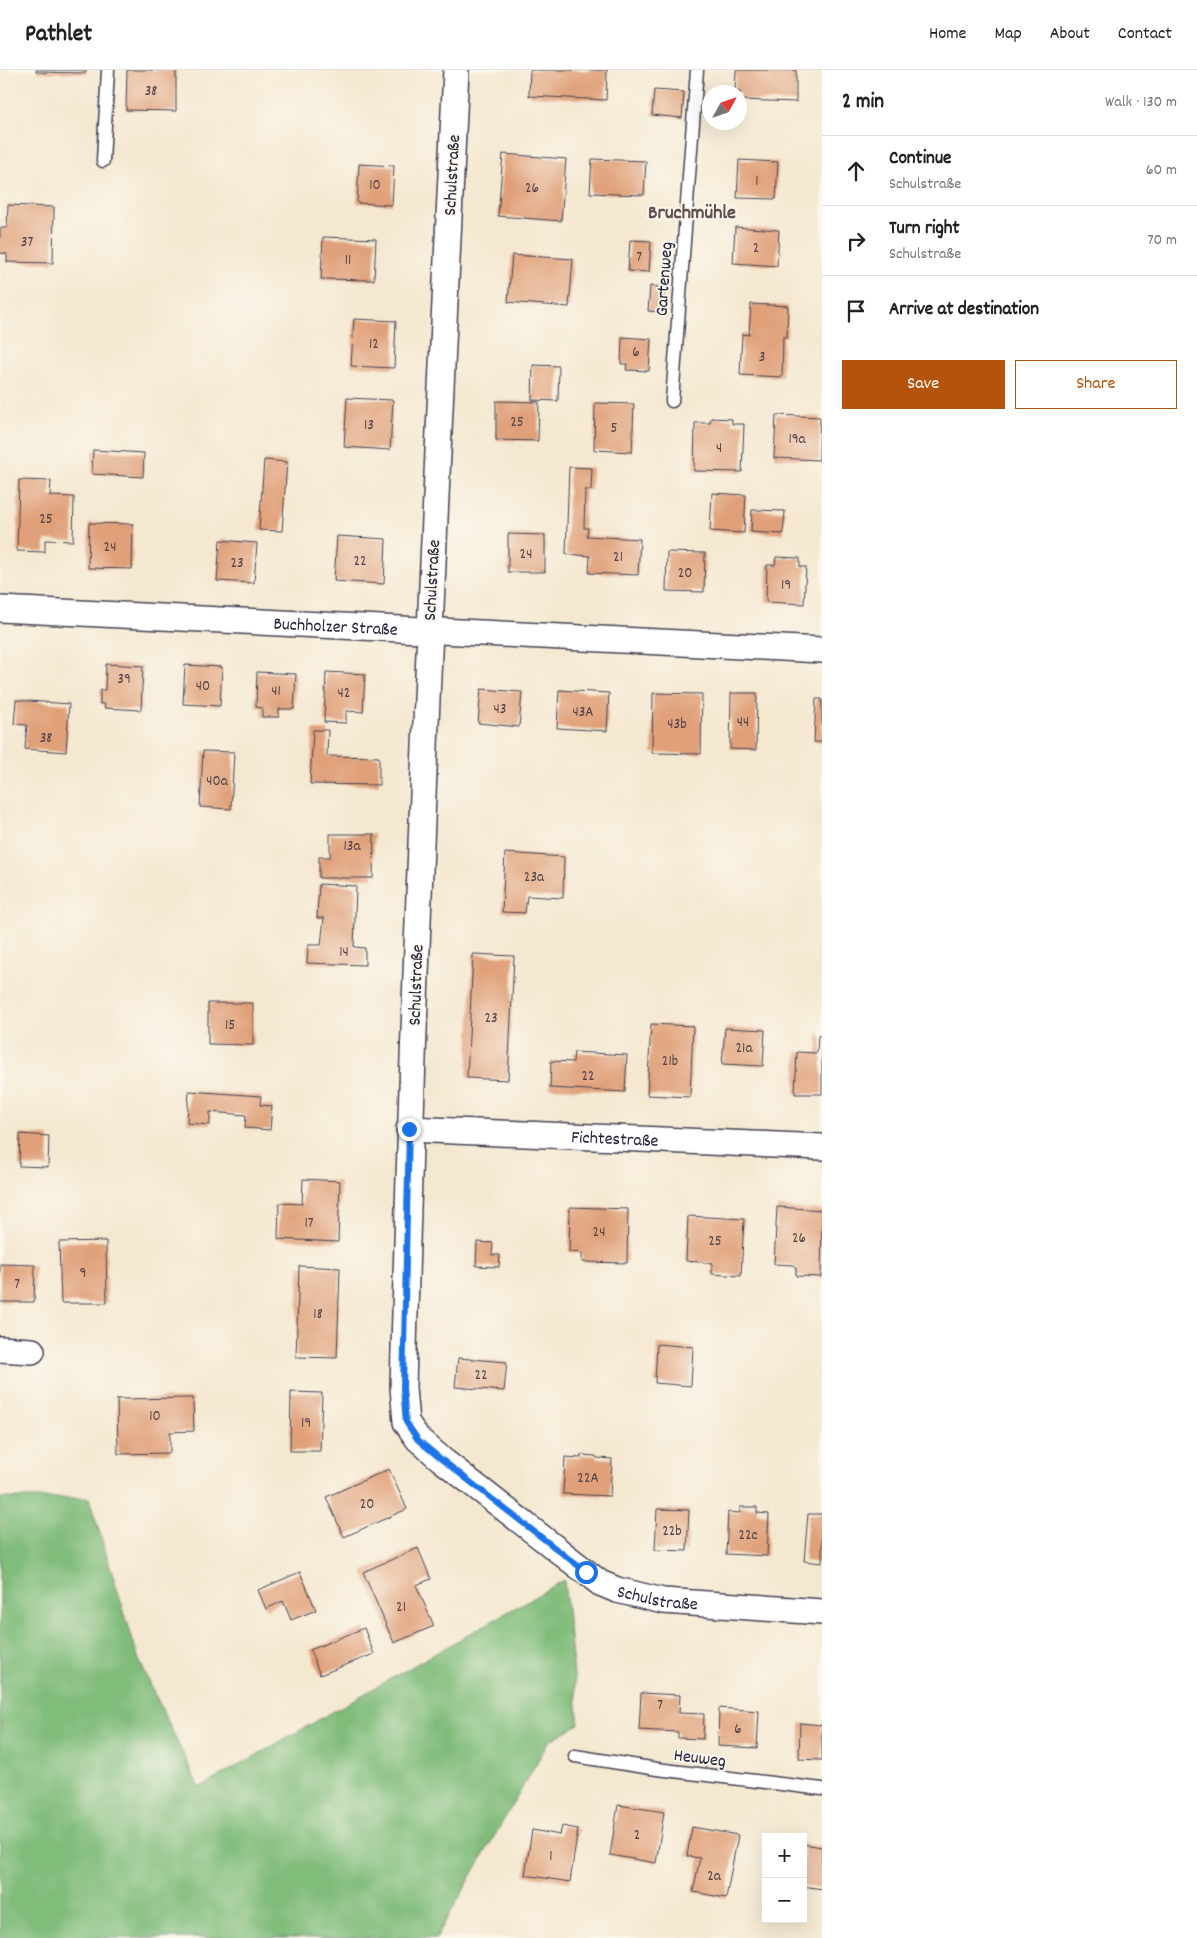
<!DOCTYPE html>
<meta charset="utf-8">
<style>
body{margin:0;font-family:Dekko,sans-serif;background:#f2f2f2;color:#222}
.controls{position:absolute;right:15px;bottom:15px;display:grid;overflow:hidden;border-radius:0px;box-shadow:0 5px 20px #0002}
.controls button{width:45px;height:45px;display:grid;place-items:center;padding:0;border:0;border-bottom:1px solid #e0e0e0;background:#fff;color:#222;font:25px sans-serif}
.compass{position:absolute;left:702px;top:15px;width:45px;height:45px;border-radius:50%;background:#fff;box-shadow:0 5px 20px #0002;rotate:50deg}
.stop{position:absolute;width:15px;height:15px;margin:-11px;border:4px solid #1a73e8;border-radius:50%;background:#fff}
.stop.end{background:#1a73e8;border-color:#fff;box-shadow:0 1px 5px #0008}
.list{margin:0;padding:0;list-style:none}
h2{display:flex;justify-content:space-between;align-items:center;height:65px;margin:0;padding:0 20px;font-size:21px}
h2 small{font-size:16px;font-weight:400;color:#767676}
.list li{display:grid;grid-template-columns:32px 1fr auto;gap:15px;align-items:center;box-sizing:border-box;height:70px;padding:0 20px;border-top:1px solid #e0e0e0}
.list b{display:block;font-size:19px;white-space:nowrap}
.list p{margin:0;font-size:16px;white-space:nowrap;color:#767676}
.list em{font-size:16px;font-style:normal;color:#767676}
.actions{display:flex;gap:10px;padding:15px 20px}
.actions a{flex:1;padding:11px 0;border:1px solid #b45309;border-radius:0px;text-align:center;font-size:18px;color:#b45309}
.actions .main{background:#b45309;color:#fff}
.icon{flex:none;width:28px;height:28px;fill:none;stroke:currentColor;stroke-width:2;stroke-linecap:round;stroke-linejoin:round}
.map{position:relative;flex:none;width:822px;height:1868px;overflow:hidden}
header{display:flex;align-items:center;gap:30px;box-sizing:border-box;height:70px;padding:0 25px;background:#fff;border-bottom:1px solid #e0e0e0}
header strong{font-size:24px}
nav{display:flex;gap:28px;margin-inline-start:auto;font-size:18px}
main{display:flex}
aside{flex:1;background:#fff}
.map>svg:first-child{display:block}
.forest{fill:#80bc7a;stroke:#516f5a}
.building{fill:#e0a079}
.lines{fill:none;stroke-linecap:round;stroke-linejoin:round}
.service-casing{stroke:#424052;stroke-width:15}
.minor-casing{stroke:#424052;stroke-width:28}
.service{stroke:#fff;stroke-width:12}
.minor{stroke:#fff;stroke-width:25}
.route{stroke:#1a73e8;stroke-width:6}
.labels{text-anchor:middle;stroke-width:4;stroke-linejoin:round;paint-order:stroke}
.number-label{font-size:15px;fill:#52424a}
.street-label{font-size:18px;fill:#22223b;stroke:#fbf7ec}
.quarter-label{font-size:20px;font-weight:bold;fill:#644e51;stroke:#fbf7ec}
</style>
<header>
<strong>Pathlet</strong>
<nav><a>Home</a><a>Map</a><a>About</a><a>Contact</a></nav>
</header>
<main>
<div class="map">
<svg width="822" height="1868" viewBox="0 0 822 1868">
<rect width="100%" height="100%" fill="#fbf7ec"/>
<filter id="ink" filterUnits="userSpaceOnUse"><feTurbulence type="fractalNoise" baseFrequency=".02" numOctaves="2"/><feDisplacementMap in="SourceGraphic" scale="10" xChannelSelector="R" yChannelSelector="G"/><feConvolveMatrix kernelMatrix="1 2 1 2 8 2 1 2 1" color-interpolation-filters="sRGB"/></filter>
<filter id="wash" filterUnits="userSpaceOnUse"><feTurbulence type="fractalNoise" baseFrequency=".0096" numOctaves="4" result="noise"/><feDisplacementMap in="SourceGraphic" scale="20" xChannelSelector="R" yChannelSelector="G"/><feGaussianBlur stdDeviation="1.12" result="paint"/><feColorMatrix in="noise" values="0 0 0 0 0 0 0 0 0 0 0 0 0 0 0 0 0 1.4 0 .05"/><feComposite in="paint" operator="in"/></filter>
<g filter="url(#wash)">
<rect width="100%" height="100%" fill="#f5e8d1"/>
<path class="forest" d="M 0,1428 L 89,1428 L 139,1590 L 199,1718 L 564,1510 L 579,1654 L 549,1671 L 436,1868 L 0,1868 Z"/>
<g id="blocks">
<path class="building" d="M 36,0 L 86,0 L 86,3 L 36,2 Z
M 127,0 L 176,0 L 176,41 L 126,40 Z
M 530,0 L 607,0 L 606,30 L 529,26 Z
M 736,0 L 796,0 L 796,32 L 740,30 L 740,22 L 735,22 Z
M 654,20 L 684,22 L 682,48 L 652,45 Z
M 503,84 L 566,89 L 561,151 L 498,146 Z
M 592,89 L 646,91 L 644,125 L 590,123 Z
M 739,90 L 778,92 L 776,129 L 737,128 Z
M 359,94 L 394,96 L 392,135 L 357,133 Z
M 8,135 L 54,137 L 53,193 L 7,192 L 7,184 L 0,183 L 0,158 L 7,158 Z
M 735,157 L 779,160 L 777,196 L 733,193 Z
M 323,167 L 376,169 L 374,210 L 321,209 Z
M 630,170 L 651,171 L 649,202 L 628,201 Z
M 512,185 L 573,189 L 569,237 L 508,232 Z
M 650,216 L 664,218 L 661,242 L 648,241 Z
M 751,234 L 788,236 L 787,267 L 783,267 L 782,307 L 740,305 L 742,264 L 749,265 Z
M 354,249 L 396,251 L 394,298 L 351,296 Z
M 622,267 L 651,269 L 649,301 L 626,300 L 627,294 L 621,294 Z
M 533,295 L 559,296 L 558,331 L 532,330 Z
M 347,328 L 393,330 L 390,380 L 344,377 Z
M 496,331 L 539,332 L 538,371 L 496,370 Z
M 595,333 L 634,334 L 632,382 L 594,380 Z
M 776,345 L 820,347 L 819,390 L 774,388 Z
M 711,348 L 732,349 L 732,354 L 744,354 L 742,402 L 694,401 L 695,353 L 710,353 Z
M 93,380 L 144,383 L 143,407 L 92,404 Z
M 264,390 L 287,392 L 282,461 L 259,460 Z
M 569,397 L 592,398 L 591,420 L 585,420 L 584,458 L 588,458 L 587,466 L 640,469 L 638,505 L 589,503 L 590,486 L 566,484 Z
M 19,410 L 51,411 L 50,426 L 74,427 L 73,471 L 45,470 L 45,482 L 17,481 Z
M 712,423 L 746,425 L 744,463 L 710,461 Z
M 752,440 L 785,441 L 783,464 L 751,462 Z
M 89,453 L 133,454 L 132,499 L 88,498 Z
M 508,464 L 545,465 L 545,502 L 508,502 Z
M 337,466 L 386,469 L 384,514 L 334,511 Z
M 220,470 L 257,473 L 254,513 L 217,511 Z
M 667,482 L 705,483 L 704,522 L 666,521 Z
M 776,487 L 800,488 L 800,497 L 806,497 L 804,534 L 766,532 L 767,495 L 775,495 Z
M 106,594 L 143,596 L 141,640 L 104,638 L 105,634 L 100,634 L 100,620 L 105,620 Z
M 185,595 L 222,597 L 220,636 L 183,634 Z
M 257,602 L 296,604 L 294,639 L 279,639 L 279,647 L 262,647 L 262,638 L 256,637 Z
M 326,602 L 365,604 L 363,642 L 346,641 L 346,653 L 324,652 Z
M 481,619 L 522,622 L 519,657 L 478,653 Z
M 559,620 L 609,623 L 607,661 L 557,658 Z
M 653,623 L 702,624 L 701,684 L 652,683 Z
M 731,623 L 757,623 L 756,680 L 730,679 Z
M 816,629 L 822,629 L 822,672 L 814,672 Z
M 16,630 L 69,634 L 66,682 L 25,679 L 27,655 L 14,654 Z
M 313,660 L 328,660 L 327,686 L 379,687 L 379,715 L 310,714 Z
M 203,681 L 234,682 L 231,739 L 200,737 Z
M 330,764 L 374,764 L 373,808 L 319,808 L 319,787 L 330,787 Z
M 505,783 L 564,787 L 563,828 L 527,826 L 525,843 L 502,842 Z
M 319,814 L 356,816 L 354,877 L 365,878 L 365,895 L 307,893 L 308,875 L 321,875 L 324,848 L 317,848 Z
M 473,884 L 514,886 L 508,1010 L 467,1008 Z
M 208,933 L 253,933 L 253,975 L 208,974 Z
M 651,954 L 693,956 L 690,1027 L 647,1025 Z
M 725,958 L 765,960 L 763,996 L 722,994 Z
M 818,965 L 822,966 L 822,1024 L 795,1024 L 797,982 L 817,983 Z
M 574,982 L 627,985 L 625,1022 L 550,1018 L 551,991 L 573,992 Z
M 189,1021 L 261,1026 L 260,1035 L 272,1036 L 270,1060 L 245,1058 L 246,1045 L 210,1042 L 210,1055 L 187,1053 Z
M 20,1064 L 49,1066 L 48,1097 L 19,1096 Z
M 303,1109 L 340,1111 L 338,1172 L 278,1169 L 279,1133 L 302,1134 Z
M 570,1137 L 628,1139 L 627,1193 L 582,1192 L 582,1183 L 569,1182 Z
M 777,1137 L 822,1140 L 821,1207 L 796,1206 L 796,1198 L 793,1195 L 774,1194 Z
M 688,1146 L 744,1149 L 741,1206 L 712,1204 L 712,1193 L 686,1191 Z
M 106,1171 L 107,1233 L 61,1233 L 59,1172 Z
M 477,1172 L 493,1173 L 492,1185 L 500,1185 L 499,1197 L 476,1196 Z
M 0,1194 L 35,1195 L 34,1232 L 0,1232 Z
M 299,1196 L 340,1198 L 337,1288 L 296,1287 Z
M 657,1274 L 693,1277 L 691,1316 L 655,1313 Z
M 458,1288 L 507,1292 L 504,1321 L 455,1317 Z
M 291,1322 L 322,1323 L 320,1381 L 290,1381 Z
M 193,1328 L 194,1361 L 170,1362 L 170,1383 L 118,1384 L 117,1329 Z
M 581,1385 L 596,1386 L 597,1388 L 612,1389 L 610,1426 L 563,1424 L 565,1387 L 581,1388 Z
M 389,1399 L 407,1439 L 344,1467 L 326,1427 Z
M 740,1437 L 757,1437 L 757,1443 L 769,1444 L 767,1486 L 726,1484 L 728,1442 L 740,1443 Z
M 657,1439 L 689,1440 L 687,1481 L 655,1480 Z
M 808,1444 L 822,1444 L 822,1493 L 804,1491 Z
M 418,1478 L 431,1509 L 416,1515 L 434,1556 L 394,1573 L 363,1502 Z
M 300,1502 L 316,1540 L 291,1550 L 283,1531 L 266,1539 L 258,1520 Z
M 364,1558 L 374,1584 L 320,1605 L 310,1580 Z
M 641,1623 L 680,1625 L 679,1643 L 704,1644 L 703,1669 L 678,1668 L 678,1662 L 639,1660 Z
M 719,1638 L 759,1641 L 757,1678 L 718,1676 Z
M 800,1653 L 822,1655 L 822,1690 L 799,1689 Z
M 618,1735 L 664,1742 L 656,1793 L 610,1785 Z
M 562,1756 L 578,1759 L 570,1812 L 525,1805 L 532,1760 L 560,1765 Z
M 692,1757 L 738,1765 L 726,1828 L 693,1822 L 700,1788 L 687,1786 Z
M 803,1774 L 822,1777 L 822,1819 L 803,1816 Z"/>
</g>
</g>
<g filter="url(#ink)">
<use href="#blocks" fill-opacity="0" stroke="#424052" stroke-width="1"/>
<g class="lines">
<g class="service-casing">
<path id="service" d="M 103,91 L 108,0
M 672,331 L 697,0
M 575,1686 L 657,1699 L 822,1719"/>
</g>
<g class="minor-casing">
<g id="minor">
<path id="s1" d="M 456,0 C 435,439 414,879 403,1318 L 406,1352 L 418,1369 L 441,1389 L 600,1513 L 617,1520 L 663,1531 L 822,1542"/>
<path id="s2" d="M 0,539 L 822,580"/>
<path id="s3" d="M 409,1059 L 822,1077"/>
<path d="M 0,1279 L 32,1281"/>
</g>
</g>
<use href="#service" class="service"/>
<use href="#minor" class="minor"/>
</g>
</g>
<g class="lines" filter="url(#ink)">
<path class="route" d="M 409,1059 L 403,1318 L 406,1352 L 418,1370 L 441,1389 L 586,1502"/>
</g>
<g class="labels">
<g class="number-label">
<text x="151" y="25">38</text>
<text x="757" y="115">1</text>
<text x="375" y="119">10</text>
<text x="532" y="122">26</text>
<text x="27" y="176">37</text>
<text x="756" y="182">2</text>
<text x="639" y="191">7</text>
<text x="348" y="194">11</text>
<text x="374" y="278">12</text>
<text x="636" y="286">6</text>
<text x="762" y="291">3</text>
<text x="517" y="356">25</text>
<text x="369" y="359">13</text>
<text x="614" y="362">5</text>
<text x="797" y="373">19a</text>
<text x="719" y="382">4</text>
<text x="46" y="453">25</text>
<text x="110" y="481">24</text>
<text x="526" y="488">24</text>
<text x="618" y="491">21</text>
<text x="360" y="495">22</text>
<text x="237" y="497">23</text>
<text x="685" y="507">20</text>
<text x="786" y="519">19</text>
<text x="124" y="613">39</text>
<text x="203" y="620">40</text>
<text x="276" y="625">41</text>
<text x="344" y="627">42</text>
<text x="500" y="643">43</text>
<text x="583" y="646">43A</text>
<text x="743" y="656">44</text>
<text x="677" y="658">43b</text>
<text x="46" y="672">38</text>
<text x="217" y="715">40a</text>
<text x="352" y="780">13a</text>
<text x="534" y="811">23a</text>
<text x="344" y="886">14</text>
<text x="491" y="952">23</text>
<text x="230" y="959">15</text>
<text x="744" y="982">21a</text>
<text x="670" y="995">21b</text>
<text x="588" y="1010">22</text>
<text x="309" y="1157">17</text>
<text x="599" y="1166">24</text>
<text x="799" y="1172">26</text>
<text x="715" y="1175">25</text>
<text x="83" y="1207">9</text>
<text x="17" y="1218">7</text>
<text x="318" y="1248">18</text>
<text x="481" y="1309">22</text>
<text x="155" y="1350">10</text>
<text x="306" y="1357">19</text>
<text x="588" y="1412">22A</text>
<text x="367" y="1438">20</text>
<text x="672" y="1465">22b</text>
<text x="748" y="1469">22c</text>
<text x="401" y="1541">21</text>
<text x="660" y="1639">7</text>
<text x="738" y="1663">6</text>
<text x="637" y="1769">2</text>
<text x="551" y="1790">1</text>
<text x="714" y="1810">2a</text>
</g>
<g class="street-label">
<text transform="translate(451 105) rotate(-87)" y="6">Schulstraße</text>
<text transform="translate(663 209) rotate(-86)" y="6">Gartenweg</text>
<text transform="translate(431 510) rotate(-87)" y="6">Schulstraße</text>
<text dy="6" stroke="none"><textPath href="#s2" startOffset="336">Buchholzer Straße</textPath></text>
<text transform="translate(415 915) rotate(-88)" y="6">Schulstraße</text>
<text dy="6" stroke="none"><textPath href="#s3" startOffset="206">Fichtestraße</textPath></text>
<text dy="6" stroke="none"><textPath href="#s1" startOffset="1666">Schulstraße</textPath></text>
<text transform="translate(700 1687) rotate(7)" y="6">Heuweg</text>
</g>
<g class="quarter-label">
<text x="692" y="148">Bruchmühle</text>
</g>
</g>
</svg>
<div class="controls">
<button>+</button>
<button>−</button>
</div>
<svg class="compass" viewBox="-18 -18 36 36"><path d="M0-13l5 13h-10z" fill="#e53935"/><path d="M0 13l5-13h-10z" fill="#767676"/></svg>
<div class="stop" style="left:586px;top:1502px"></div>
<div class="stop end" style="left:409px;top:1059px"></div>
</div>
<aside>
<h2>2 min<small>Walk · 130 m</small></h2>
<ul class="list">
<li><svg class="icon" aria-label="ahead" viewBox="0 0 24 24"><path d="M12 20V5M6 11l6-6 6 6"/></svg><div><b>Continue</b><p>Schulstraße</p></div><em>60 m</em></li>
<li><svg class="icon" aria-label="right" viewBox="0 0 24 24"><path d="M7 20v-9h11M14 6l5 5-5 5"/></svg><div><b>Turn right</b><p>Schulstraße</p></div><em>70 m</em></li>
<li><svg class="icon" aria-label="arrive" viewBox="0 0 24 24"><path d="M6 21V4h12l-3 4 3 4H6"/></svg><div><b>Arrive at destination</b></div></li>
</ul>
<div class="actions"><a class="main">Save</a><a>Share</a></div>
</aside>
</main>
